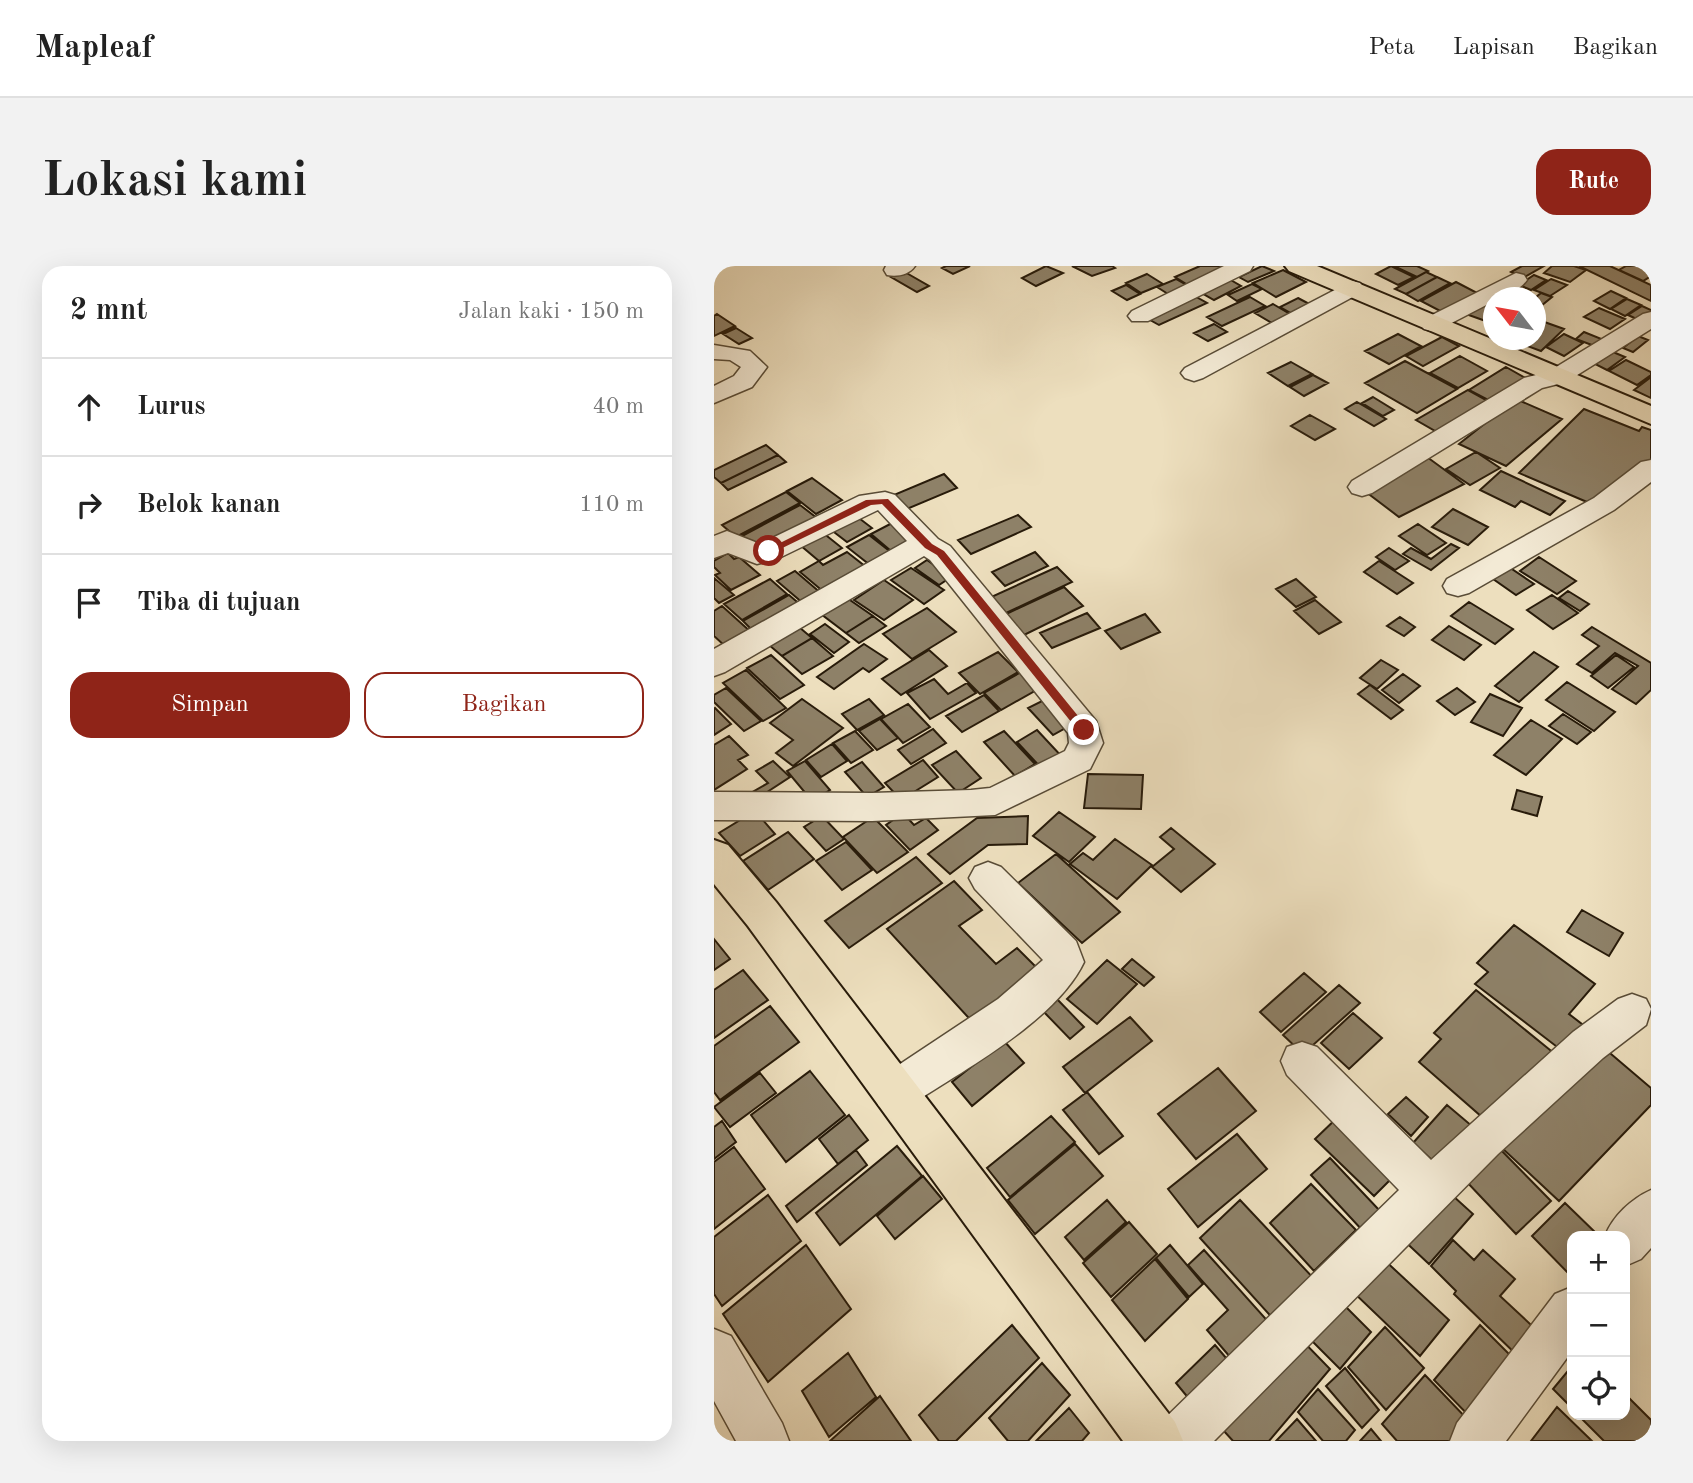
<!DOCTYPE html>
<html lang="id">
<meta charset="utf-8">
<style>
body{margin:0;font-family:"Old Standard TT",serif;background:#f2f2f2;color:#222}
.controls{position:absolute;right:21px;bottom:21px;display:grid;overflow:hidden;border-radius:14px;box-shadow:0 7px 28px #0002}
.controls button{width:63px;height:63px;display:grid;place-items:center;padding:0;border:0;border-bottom:2px solid #e0e0e0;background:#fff;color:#222;font:35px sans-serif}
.compass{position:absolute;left:769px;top:21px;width:63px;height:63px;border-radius:50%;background:#fff;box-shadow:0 7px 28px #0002;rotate:301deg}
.stop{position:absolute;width:21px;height:21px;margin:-16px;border:5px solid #8f2418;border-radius:50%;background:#fff}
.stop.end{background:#8f2418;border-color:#fff;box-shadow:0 2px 7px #0008}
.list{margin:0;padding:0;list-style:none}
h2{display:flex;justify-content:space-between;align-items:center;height:91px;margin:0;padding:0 28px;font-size:30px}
h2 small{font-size:23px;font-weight:400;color:#767676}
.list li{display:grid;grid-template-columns:46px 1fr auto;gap:21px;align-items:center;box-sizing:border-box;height:98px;padding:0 28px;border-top:2px solid #e0e0e0}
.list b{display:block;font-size:26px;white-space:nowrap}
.list em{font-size:23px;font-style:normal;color:#767676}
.actions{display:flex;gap:14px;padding:21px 28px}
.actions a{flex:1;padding:16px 0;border:2px solid #8f2418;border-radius:21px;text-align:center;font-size:24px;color:#8f2418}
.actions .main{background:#8f2418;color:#fff}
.icon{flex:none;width:38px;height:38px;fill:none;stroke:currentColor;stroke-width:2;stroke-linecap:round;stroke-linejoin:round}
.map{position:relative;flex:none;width:937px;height:1175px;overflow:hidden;border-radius:21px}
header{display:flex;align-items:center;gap:42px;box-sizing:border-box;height:98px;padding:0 35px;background:#fff;border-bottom:2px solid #e0e0e0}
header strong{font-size:33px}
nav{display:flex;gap:38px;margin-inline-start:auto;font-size:24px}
.intro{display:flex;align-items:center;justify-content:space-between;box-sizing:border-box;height:168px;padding:0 42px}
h1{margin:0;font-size:49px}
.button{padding:18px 32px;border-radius:21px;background:#8f2418;color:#fff;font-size:24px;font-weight:700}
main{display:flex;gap:42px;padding:0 42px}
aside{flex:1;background:#fff;border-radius:21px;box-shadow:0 7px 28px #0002}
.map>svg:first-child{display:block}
.building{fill:#8e8168;stroke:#281b0a;stroke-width:2}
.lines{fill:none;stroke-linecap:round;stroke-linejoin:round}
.minor-casing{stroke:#594c37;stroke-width:3}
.major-casing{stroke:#281b0a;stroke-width:4}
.minor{fill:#f3ead5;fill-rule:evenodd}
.major{fill:#eddfbe;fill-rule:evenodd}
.route{fill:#8f2418}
</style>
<header>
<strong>Mapleaf</strong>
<nav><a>Peta</a><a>Lapisan</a><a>Bagikan</a></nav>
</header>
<div class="intro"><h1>Lokasi kami</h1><a class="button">Rute</a></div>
<main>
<aside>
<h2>2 mnt<small>Jalan kaki · 150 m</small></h2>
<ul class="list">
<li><svg class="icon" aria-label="ahead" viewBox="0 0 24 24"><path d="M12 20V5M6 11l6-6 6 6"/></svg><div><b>Lurus</b></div><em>40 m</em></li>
<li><svg class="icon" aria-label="right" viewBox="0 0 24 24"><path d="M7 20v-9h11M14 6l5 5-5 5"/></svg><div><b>Belok kanan</b></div><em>110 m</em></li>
<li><svg class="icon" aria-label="arrive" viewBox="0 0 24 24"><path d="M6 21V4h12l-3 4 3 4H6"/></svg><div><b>Tiba di tujuan</b></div></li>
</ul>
<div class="actions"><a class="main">Simpan</a><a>Bagikan</a></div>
</aside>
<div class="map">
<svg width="937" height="1175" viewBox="0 0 937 1175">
<rect width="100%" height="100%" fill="#eddfbe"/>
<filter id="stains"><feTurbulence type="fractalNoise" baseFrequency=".00286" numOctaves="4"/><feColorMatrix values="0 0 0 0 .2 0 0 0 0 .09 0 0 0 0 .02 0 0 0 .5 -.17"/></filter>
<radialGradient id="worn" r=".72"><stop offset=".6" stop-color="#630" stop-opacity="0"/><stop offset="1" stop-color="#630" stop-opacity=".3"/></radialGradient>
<path class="building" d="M 232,0 L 256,0 L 239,8 L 228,2 Z
M 332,0 L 349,7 L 322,20 L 308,12 Z
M 358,0 L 398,0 L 401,2 L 378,10 Z
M 486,0 L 517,0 L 477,21 L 461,11 Z
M 548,0 L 560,5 L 534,16 L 525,11 Z
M 677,0 L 700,11 L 684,19 L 662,8 Z
M 680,0 L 703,0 L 714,5 L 703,11 Z
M 808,0 L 830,0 L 809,12 L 797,6 Z
M 838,0 L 860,0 L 872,4 L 856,16 L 830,7 Z
M 865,0 L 896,0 L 937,19 L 937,35 Z
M 912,0 L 937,0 L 937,10 L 929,15 L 905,4 Z
M 569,4 L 592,16 L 562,31 L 539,17 Z
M 189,5 L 215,20 L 203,26 L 177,11 Z
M 712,6 L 723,11 L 692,28 L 681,23 Z
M 433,8 L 449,18 L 427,27 L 412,17 Z
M 820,9 L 832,14 L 817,24 L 805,19 Z
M 723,11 L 736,17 L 704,35 L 692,28 Z
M 462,13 L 476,21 L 454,28 L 443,21 Z
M 515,13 L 527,20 L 500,34 L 486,26 Z
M 837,13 L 853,19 L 836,30 L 820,24 Z
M 742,16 L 767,29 L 732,48 L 707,35 Z
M 538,18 L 548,23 L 523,35 L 514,29 Z
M 412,19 L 426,28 L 413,34 L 398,25 Z
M 897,25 L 912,32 L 896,43 L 880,35 Z
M 827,27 L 838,31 L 822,44 L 821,32 Z
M 477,28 L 493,37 L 445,59 L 429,50 Z
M 536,31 L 551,40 L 508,60 L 493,51 Z
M 584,32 L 601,41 L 582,50 L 566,41 Z
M 780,32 L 780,58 L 752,48 Z
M 913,33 L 927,39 L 911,50 L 897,43 Z
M 559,38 L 581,51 L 563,60 L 541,47 Z
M 928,40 L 937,44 L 937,48 L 927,55 L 914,49 Z
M 885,42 L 911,53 L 896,63 L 870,51 Z
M 3,48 L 21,60 L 0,70 L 0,50 Z
M 822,53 L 850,63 L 827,85 L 797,74 L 822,74 Z
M 500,58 L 513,66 L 494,75 L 480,67 Z
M 22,62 L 38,72 L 25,78 L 9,68 Z
M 870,66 L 890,74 L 883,81 L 862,73 Z
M 684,68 L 707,80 L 675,98 L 651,85 Z
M 850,68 L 869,77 L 850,90 L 832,81 Z
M 924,70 L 934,74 L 919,86 L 909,82 Z
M 728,71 L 745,80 L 709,100 L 692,90 Z
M 899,86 L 911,91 L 893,104 L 881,98 Z
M 746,90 L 773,105 L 744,122 L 716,107 Z
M 912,94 L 937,106 L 937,109 L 923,119 L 895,105 Z
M 691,95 L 743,123 L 703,147 L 651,117 Z
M 577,96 L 598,108 L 574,120 L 554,107 Z
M 792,101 L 813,113 L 776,135 L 755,124 Z
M 599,109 L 614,117 L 590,130 L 576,121 Z
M 937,111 L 937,132 L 920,124 Z
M 754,124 L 774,135 L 723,166 L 702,154 Z
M 659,131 L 680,144 L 669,150 L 648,137 Z
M 802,133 L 848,153 L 792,200 L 745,178 Z
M 643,136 L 672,153 L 660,160 L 631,143 Z
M 870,143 L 925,165 L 928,161 L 937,164 L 937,198 L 880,239 L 805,207 Z
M 596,149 L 621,163 L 601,174 L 577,160 Z
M 52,179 L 64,189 L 7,217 L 0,211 L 0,204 Z
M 762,186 L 786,202 L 756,219 L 732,203 Z
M 64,189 L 72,196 L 14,224 L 7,217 Z
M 713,191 L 750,218 L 685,251 L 648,223 Z
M 787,205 L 851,235 L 836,249 L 807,235 L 801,241 L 766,224 Z
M 230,208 L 243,222 L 188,245 L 175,231 Z
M 98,212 L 128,234 L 102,248 L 73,225 Z
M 72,226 L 86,237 L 22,271 L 8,259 Z
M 86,239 L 103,252 L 44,284 L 28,270 Z
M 739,243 L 774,261 L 754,279 L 718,261 Z
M 137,246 L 158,262 L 133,276 L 112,260 Z
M 304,249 L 317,261 L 257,288 L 244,274 Z
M 180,256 L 200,273 L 177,285 L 157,268 Z
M 704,258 L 732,277 L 713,289 L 685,270 Z
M 103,262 L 128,282 L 105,295 L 80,274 Z
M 155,269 L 178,287 L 156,299 L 133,281 Z
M 737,278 L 745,282 L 717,304 L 689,288 L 697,282 L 717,293 Z
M 675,282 L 695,295 L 681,304 L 662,291 Z
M 133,286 L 152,301 L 111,327 L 86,306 L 105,295 L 109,299 Z
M 321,286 L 334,300 L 291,320 L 278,306 Z
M 14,287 L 20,293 L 25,291 L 46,309 L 17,324 L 1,309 L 6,307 L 0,301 L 0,295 Z
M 825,291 L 862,315 L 843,328 L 806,305 Z
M 213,294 L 237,311 L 225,319 L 201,302 Z
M 665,295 L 699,317 L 683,328 L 650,306 Z
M 789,297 L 820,318 L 802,329 L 772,308 Z
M 343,301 L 358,316 L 290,348 L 275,332 Z
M 197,302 L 230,324 L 210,338 L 177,314 Z
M 81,305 L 108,328 L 90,338 L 63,315 Z
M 0,312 L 20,329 L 5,337 L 0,332 Z
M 56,313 L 73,328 L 28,354 L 10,338 Z
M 582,313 L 602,331 L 582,341 L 562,323 Z
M 170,314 L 199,334 L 170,354 L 140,334 Z
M 350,321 L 369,340 L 308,370 L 290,349 Z
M 854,325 L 875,338 L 866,345 L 845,332 Z
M 75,329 L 88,340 L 41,367 L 29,355 Z
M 838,329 L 864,347 L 839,363 L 813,344 Z
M 133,332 L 159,350 L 132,367 L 107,348 Z
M 601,334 L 627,356 L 605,368 L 580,345 Z
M 755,336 L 799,363 L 781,378 L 737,350 Z
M 8,340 L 38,367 L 12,381 L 0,370 L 0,345 Z
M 213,342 L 242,366 L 198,393 L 169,368 Z
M 373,347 L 386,362 L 338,382 L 326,367 Z
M 431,348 L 446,366 L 407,383 L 391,365 Z
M 159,350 L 172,360 L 145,377 L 132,367 Z
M 686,351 L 701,361 L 690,370 L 673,360 Z
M 111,358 L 135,376 L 120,387 L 96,368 Z
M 735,360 L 767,379 L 750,394 L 718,374 Z
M 85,361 L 98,372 L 68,390 L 55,379 Z
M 878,361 L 937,397 L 937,424 L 922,438 L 898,423 L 924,400 L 901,387 L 878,407 L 863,398 L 885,380 L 868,369 Z
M 98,372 L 119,390 L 88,408 L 68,390 Z
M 150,378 L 173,393 L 155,406 L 149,402 L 120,423 L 103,411 Z
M 215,384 L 233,400 L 187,429 L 168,413 Z
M 284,386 L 304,406 L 266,428 L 245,407 Z
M 820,386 L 844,401 L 805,436 L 781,420 Z
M 57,389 L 90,419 L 66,433 L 33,402 Z
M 902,389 L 920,401 L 894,422 L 877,410 Z
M 667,394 L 684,404 L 663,423 L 646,412 Z
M 32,404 L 72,442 L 49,455 L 9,417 Z
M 309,405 L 326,422 L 287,444 L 270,427 Z
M 689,408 L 706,420 L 685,437 L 668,424 Z
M 220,413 L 234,428 L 253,417 L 262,427 L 216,453 L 193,427 Z
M 853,416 L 901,446 L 880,465 L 832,434 Z
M 656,419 L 689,444 L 677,453 L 644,428 Z
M 12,422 L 47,455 L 30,465 L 0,436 L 0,429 Z
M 743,422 L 761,436 L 741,449 L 723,435 Z
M 776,428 L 808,442 L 789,470 L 757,456 Z
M 270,429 L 285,445 L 248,466 L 232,450 Z
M 338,430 L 355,460 L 339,469 L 314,442 Z
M 88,433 L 129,462 L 79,500 L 62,487 L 79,474 L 56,457 Z
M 155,433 L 170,449 L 143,464 L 128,448 Z
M 194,438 L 216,461 L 189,477 L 167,453 Z
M 1,442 L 17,458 L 0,469 L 0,443 Z
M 849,448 L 877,466 L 863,478 L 835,460 Z
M 166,453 L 184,472 L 163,484 L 145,465 Z
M 817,454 L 848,473 L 812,509 L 780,489 Z
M 219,463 L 232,477 L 197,498 L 184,484 Z
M 323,464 L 351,494 L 331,506 L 303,476 Z
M 141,465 L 159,484 L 137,497 L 119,477 Z
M 290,465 L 321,498 L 301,510 L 270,476 Z
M 15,470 L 34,489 L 24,494 L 33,503 L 0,524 L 0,479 Z
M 118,478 L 133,495 L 107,511 L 92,494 Z
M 242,485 L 267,512 L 244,527 L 218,499 Z
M 209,494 L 224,511 L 187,534 L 171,517 Z
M 59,495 L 76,511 L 41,534 L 35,528 L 54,517 L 42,505 Z
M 91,495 L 116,524 L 98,535 L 73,505 Z
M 148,496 L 170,521 L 153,531 L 131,506 Z
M 374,508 L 429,509 L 427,543 L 370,542 Z
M 803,524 L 828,531 L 823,550 L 798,543 Z
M 41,545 L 61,568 L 26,590 L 5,567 Z
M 345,546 L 381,571 L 355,596 L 319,570 Z
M 189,547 L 200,559 L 212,552 L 224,564 L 196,584 L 172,559 Z
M 108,550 L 130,573 L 112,585 L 90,561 Z
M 314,550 L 313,578 L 274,579 L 236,608 L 214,588 L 263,552 Z
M 159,551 L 194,586 L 163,607 L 129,571 Z
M 457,562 L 501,598 L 467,626 L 438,601 L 460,583 L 446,571 Z
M 74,566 L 100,593 L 54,624 L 29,595 Z
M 401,573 L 438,599 L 403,633 L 356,598 L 369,587 L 379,594 Z
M 132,576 L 158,604 L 128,624 L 102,595 Z
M 342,588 L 406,646 L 368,677 L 304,617 Z
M 202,591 L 228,617 L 135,682 L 111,655 Z
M 240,615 L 268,644 L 245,660 L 282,698 L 303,682 L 330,709 L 264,762 L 173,663 Z
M 868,644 L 909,667 L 895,690 L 853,666 Z
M 800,659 L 881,718 L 855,748 L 873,762 L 851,787 L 761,718 L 774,706 L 763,697 Z
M 0,673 L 16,693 L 0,704 Z
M 418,693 L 440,711 L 430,720 L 408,703 Z
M 393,694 L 423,718 L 383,758 L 353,733 Z
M 29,704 L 54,734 L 0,772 L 0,724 Z
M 590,707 L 612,726 L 567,766 L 546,746 Z
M 625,719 L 646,737 L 589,788 L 569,769 Z
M 762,724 L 841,788 L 776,858 L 705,796 L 727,773 L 720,767 Z
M 342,732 L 370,761 L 356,773 L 328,744 Z
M 56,740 L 85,776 L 6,834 L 0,826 L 0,780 Z
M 639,747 L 668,772 L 635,803 L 607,777 Z
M 416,751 L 438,775 L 371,827 L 349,801 Z
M 290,775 L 310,797 L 258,840 L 238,816 Z
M 890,782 L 937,822 L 937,839 L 845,935 L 788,882 Z
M 504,802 L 542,845 L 482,893 L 444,848 Z
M 96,805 L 131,849 L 72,896 L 37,849 Z
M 46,807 L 62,827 L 16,861 L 0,841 Z
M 373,826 L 409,870 L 385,888 L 349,844 Z
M 692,831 L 714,851 L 697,870 L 674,848 Z
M 733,839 L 765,866 L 730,905 L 699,877 Z
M 135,849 L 154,874 L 124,898 L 105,873 Z
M 337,850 L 361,876 L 296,931 L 273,902 Z
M 625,850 L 684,906 L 660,930 L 601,873 Z
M 8,855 L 22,876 L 0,893 L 0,861 Z
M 523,868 L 553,903 L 484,961 L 454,923 Z
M 361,878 L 389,910 L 321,968 L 294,934 Z
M 183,880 L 208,910 L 126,979 L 102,947 Z
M 20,881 L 51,923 L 0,963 L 0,896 Z
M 785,882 L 837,935 L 802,968 L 751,914 Z
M 142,884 L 153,899 L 83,956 L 72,940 Z
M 616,892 L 667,946 L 649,965 L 597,909 Z
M 209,910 L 228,933 L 181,973 L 163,950 Z
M 597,918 L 642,964 L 600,1005 L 556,957 Z
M 728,920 L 759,948 L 715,998 L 684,969 Z
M 54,929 L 87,975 L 8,1040 L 0,1028 L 0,971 Z
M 393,934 L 412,956 L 370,994 L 351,971 Z
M 526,934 L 603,1016 L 563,1057 L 486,972 Z
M 851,937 L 885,970 L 858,970 L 858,1011 L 818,970 Z
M 415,956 L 443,988 L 397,1031 L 369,997 Z
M 739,974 L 760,994 L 769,984 L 801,1013 L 786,1030 L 830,1071 L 810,1096 L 740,1028 L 742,1025 L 717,1000 Z
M 92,979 L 137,1043 L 54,1116 L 9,1048 Z
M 456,979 L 489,1018 L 475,1031 L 442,992 Z
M 490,984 L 559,1061 L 522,1098 L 493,1064 L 514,1044 L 474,999 Z
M 666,990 L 735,1054 L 706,1090 L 637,1024 Z
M 441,993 L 474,1033 L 431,1075 L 398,1034 Z
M 618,1027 L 657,1066 L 626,1103 L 586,1063 Z
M 298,1059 L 325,1092 L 242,1175 L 225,1175 L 205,1149 Z
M 766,1059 L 806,1099 L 761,1156 L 720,1114 Z
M 671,1061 L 710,1102 L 672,1144 L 634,1101 Z
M 578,1064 L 616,1103 L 555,1175 L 519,1175 L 499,1153 Z
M 501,1079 L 524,1106 L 485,1145 L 462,1117 Z
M 134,1087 L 162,1131 L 115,1171 L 88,1125 Z
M 328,1097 L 356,1129 L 314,1175 L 294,1175 L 275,1152 Z
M 858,1100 L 858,1142 L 839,1123 Z
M 631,1102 L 665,1144 L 648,1162 L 612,1120 Z
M 711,1109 L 756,1156 L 740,1175 L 683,1175 L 668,1158 Z
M 604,1123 L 641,1164 L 632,1175 L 609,1175 L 584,1146 Z
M 911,1128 L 937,1154 L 937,1175 L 890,1175 L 864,1149 L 911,1149 Z
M 166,1130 L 197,1175 L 116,1175 Z
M 843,1141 L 878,1175 L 817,1175 Z
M 355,1142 L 375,1167 L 368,1175 L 322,1175 Z
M 583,1153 L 602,1175 L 562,1175 Z
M 657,1163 L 667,1175 L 646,1175 Z"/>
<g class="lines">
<g class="minor-casing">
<path id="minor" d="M 172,0 L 201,0 C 195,9 183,11 173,9 L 170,4 Z
M 510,0 L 539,0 L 536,5 L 434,55 L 418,55 L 414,50 L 418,45 Z
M 802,7 L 810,9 L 813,14 C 807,23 790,32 780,32 L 780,35 L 726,63 L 718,65 L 710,63 L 706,58 L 710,53 Z
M 638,15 L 646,17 L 650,22 L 646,27 L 489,112 L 480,115 L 471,112 L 467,107 L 471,102 Z
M 937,46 L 937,63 L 852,116 L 828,122 L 658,227 L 648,230 L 638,227 L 634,221 L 638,215 L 810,112 L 834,106 L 929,48 Z
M 0,79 L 36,85 L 53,101 L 38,121 L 0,137 L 0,120 L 20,110 L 27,101 L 16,94 L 0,93 Z
M 937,194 L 937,216 L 900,244 L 755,327 L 744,330 L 733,327 L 729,320 L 733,313 L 880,232 L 927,196 Z
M 171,226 L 181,229 L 224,273 L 236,280 L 382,455 L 389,477 L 376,503 L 281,549 L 158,555 L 0,554 L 0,526 L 158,527 L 257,524 L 276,522 L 351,485 L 355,477 L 354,467 L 216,294 L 210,290 L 11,406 L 0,410 L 0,383 L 193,275 L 164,244 L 65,292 L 43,298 L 14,287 L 0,292 L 0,270 L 13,265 L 46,278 L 145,230 Z
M 274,596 L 287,601 L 362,675 L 370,696 C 342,755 249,804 195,840 L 180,846 L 165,840 L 159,826 L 165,812 L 284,733 L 329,694 L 261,623 L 255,612 L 261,601 Z
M 918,728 L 932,733 L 937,743 L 932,759 L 889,792 L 784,888 L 500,1175 L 439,1175 L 446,1157 L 685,924 L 573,809 L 567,795 L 573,781 L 588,776 L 603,781 L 717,894 L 859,766 L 904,733 Z
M 937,924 L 937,982 L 927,993 L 911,1000 L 911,970 L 891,970 C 899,950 917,933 937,924 Z
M 858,1021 L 858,1085 L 792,1175 L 736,1175 L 743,1157 L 841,1028 Z
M 0,1063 L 17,1070 L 68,1157 L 75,1175 L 22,1175 L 0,1135 Z"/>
</g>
<g class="major-casing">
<path id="major" d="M 571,0 L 603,0 L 937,140 L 937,158 L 575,5 Z
M 0,574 L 14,579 L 62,636 L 461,1156 L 469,1175 L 409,1175 L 34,660 L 0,618 Z"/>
</g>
<use href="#minor" class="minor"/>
<use href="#major" class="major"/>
</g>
<path class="route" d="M 174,233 L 218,278 L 230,285 L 373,461 L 373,467 L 366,467 L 223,289 L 211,282 L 168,238 L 157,239 L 58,287 L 50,285 L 152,234 Z"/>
<rect width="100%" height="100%" filter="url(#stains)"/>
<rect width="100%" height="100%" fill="url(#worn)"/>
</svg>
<div class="controls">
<button>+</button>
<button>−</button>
<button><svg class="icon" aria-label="locate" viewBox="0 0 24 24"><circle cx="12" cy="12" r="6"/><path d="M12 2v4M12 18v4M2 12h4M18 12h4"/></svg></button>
</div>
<svg class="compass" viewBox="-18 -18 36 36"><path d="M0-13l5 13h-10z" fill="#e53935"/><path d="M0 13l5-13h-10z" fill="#767676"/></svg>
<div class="stop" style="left:55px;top:285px"></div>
<div class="stop end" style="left:370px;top:464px"></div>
</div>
</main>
